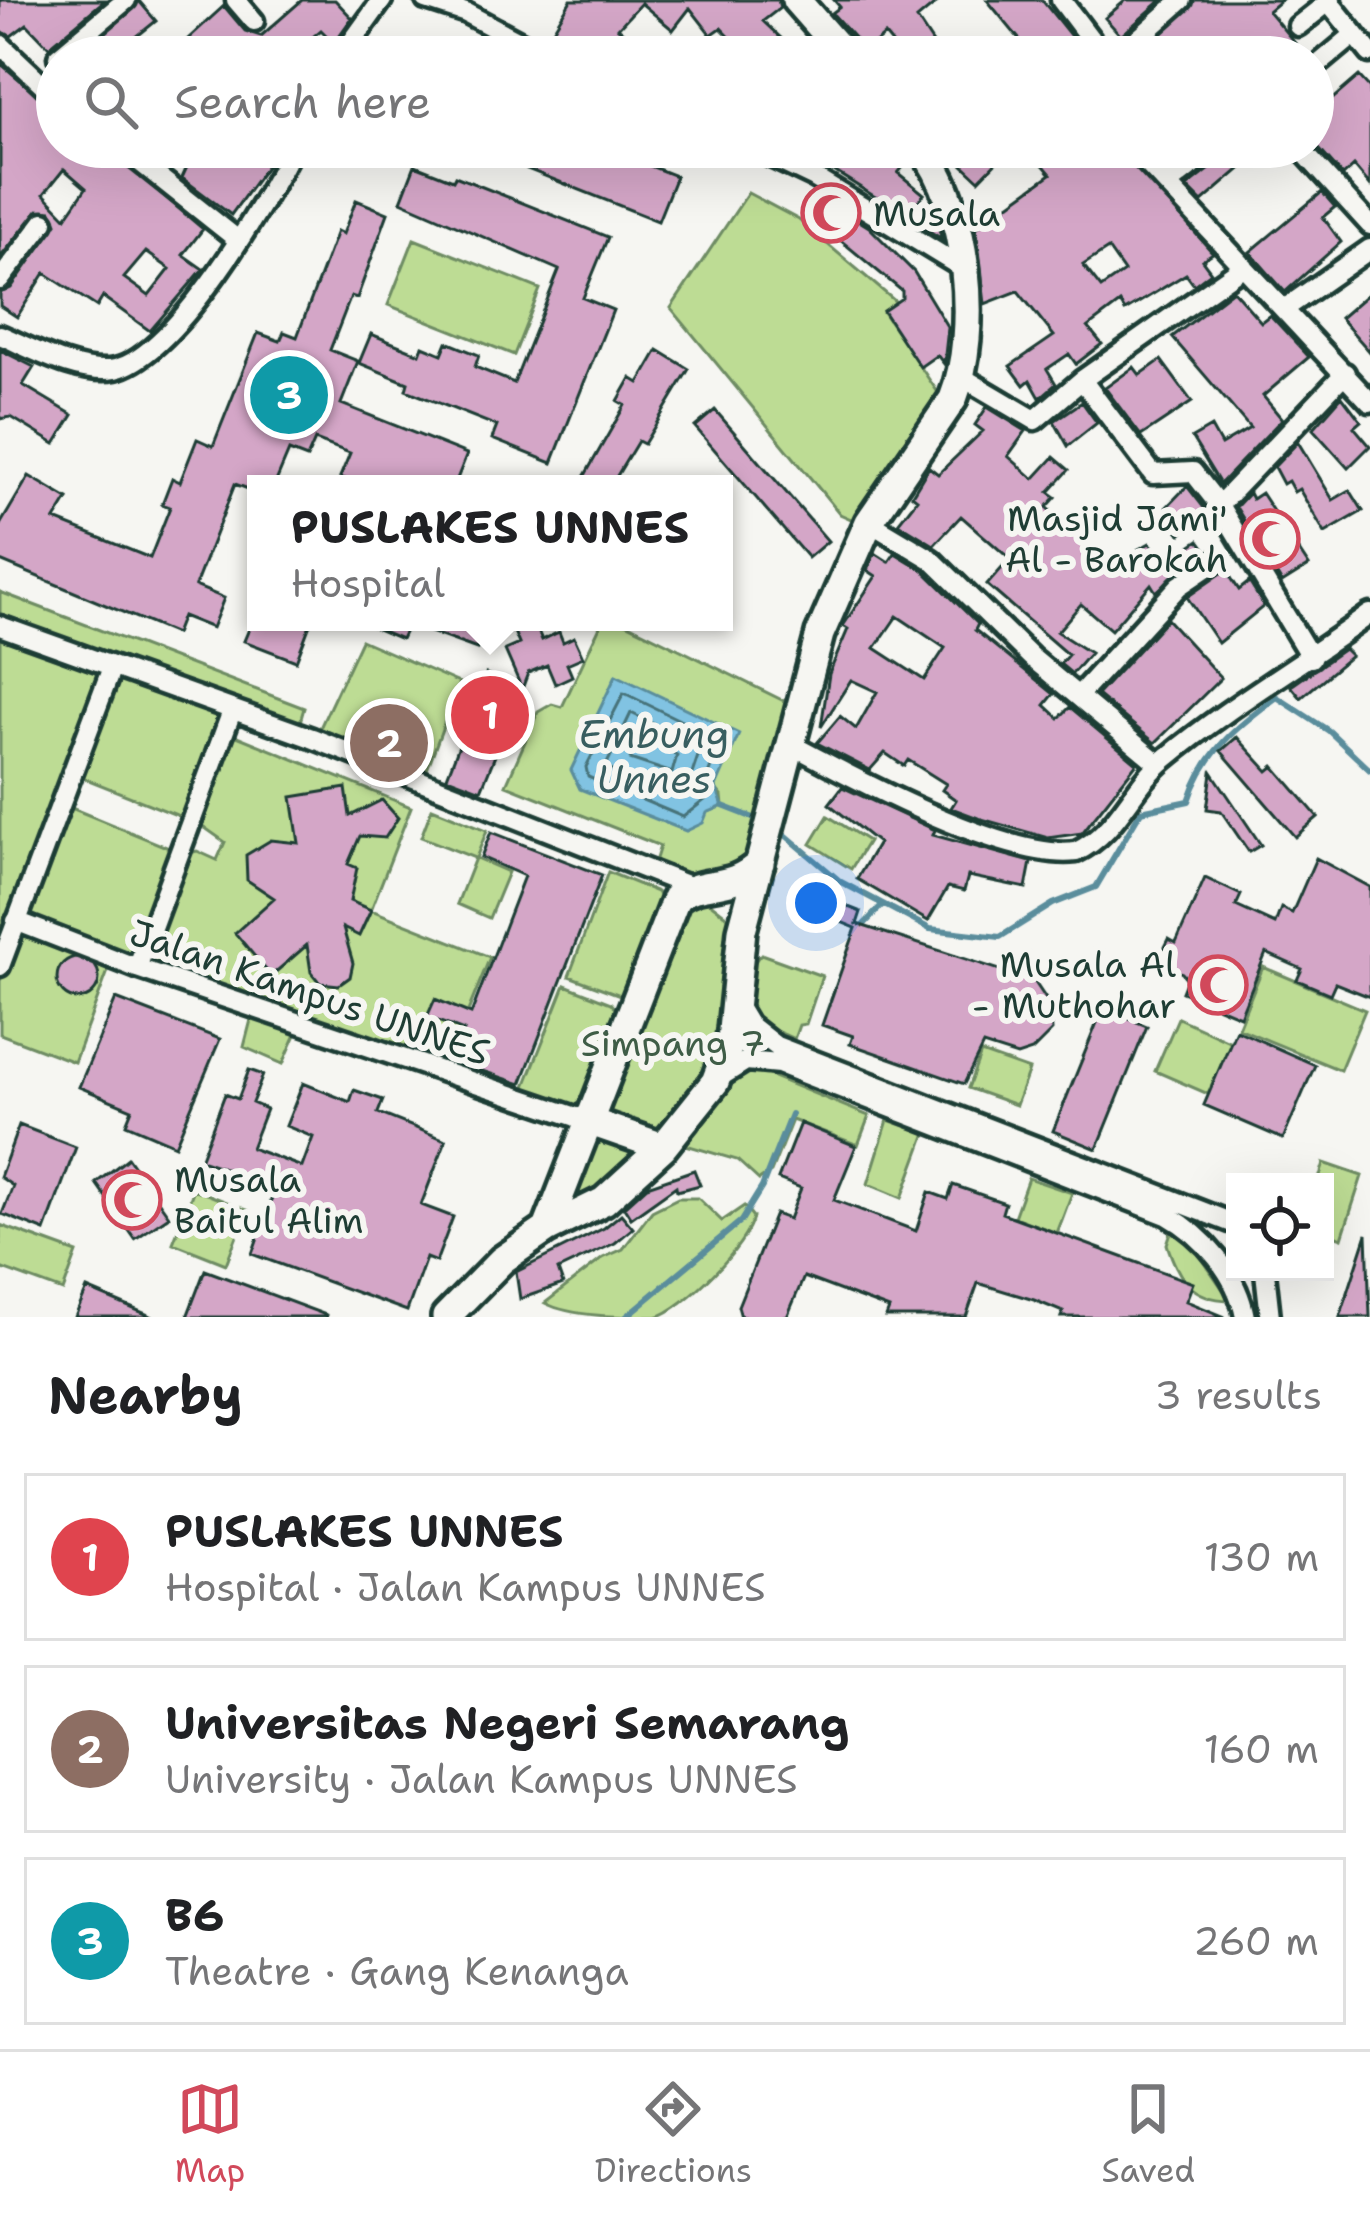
<!DOCTYPE html>
<meta charset="utf-8">
<style>
body{margin:0;font-family:"Shantell Sans",sans-serif;background:#f2f2f2;color:#202124}
.controls{position:absolute;right:36px;bottom:36px;display:grid;overflow:hidden;border-radius:0px;box-shadow:0 12px 48px #0002}
.controls button{width:108px;height:108px;display:grid;place-items:center;padding:0;border:0;border-bottom:3px solid #e0e0e0;background:#fff;color:#202124;font:60px sans-serif}
.you{position:absolute;left:816px;top:903px;width:42px;height:42px;margin:-30px;border:9px solid #fff;border-radius:50%;background:#1a73e8;box-shadow:0 0 0 18px #1a73e833}
.badge{display:grid;place-items:center;width:78px;height:78px;border-radius:50%;background:#d1495b;color:#fff;font-size:39px;font-weight:700}
.pin{position:absolute;translate:-50% -50%;border:6px solid #fff;box-shadow:0 3px 12px #0006}
.popup{position:absolute;left:247px;top:475px;width:486px;height:156px;box-sizing:border-box;display:grid;place-content:center;border-radius:0px;background:#fff;filter:drop-shadow(0 3px 9px #0005);font-size:39px;white-space:nowrap;color:#757577}
.popup b{font-size:45px;color:#202124}
.popup::after{content:'';position:absolute;left:50%;top:100%;margin-left:-24px;border:24px solid transparent;border-top-color:#fff}
.list{margin:0;padding:0;list-style:none}
h2{display:flex;justify-content:space-between;align-items:center;height:156px;margin:0;padding:0 48px;font-size:51px}
h2 small{font-size:39px;font-weight:400;color:#757577}
.list li{display:grid;grid-template-columns:78px 1fr auto;gap:36px;align-items:center;box-sizing:border-box;height:168px;margin:0 24px 24px;padding:0 24px;border:3px solid #e0e0e0;border-radius:0px}
.list b{display:block;font-size:45px;white-space:nowrap}
.list p{margin:0;font-size:39px;white-space:nowrap;color:#757577}
.list em{font-size:39px;font-style:normal;color:#757577}
.icon{flex:none;width:66px;height:66px;fill:none;stroke:currentColor;stroke-width:2;stroke-linecap:round;stroke-linejoin:round}
.map{position:relative;flex:none;width:1370px;height:1317px;overflow:hidden}
.search{position:absolute;background:#fff;box-shadow:0 12px 48px #0002;left:36px;right:36px;top:36px;height:132px;display:flex;align-items:center;gap:30px;box-sizing:border-box;padding:0 42px;border-radius:66px;color:#757577;font-size:45px}
.sheet{height:732px;background:#fff}
nav{display:flex;justify-content:space-around;align-items:center;box-sizing:border-box;height:168px;border-top:3px solid #e0e0e0;background:#fff;font-size:33px;color:#757577}
nav a{display:grid;justify-items:center;gap:6px}
nav .on{color:#d1495b}
.map>svg:first-child{display:block}
.green{fill:#bddc94;stroke:#6e8c64;stroke-width:3;fill-rule:evenodd}
.water{fill:#81c3e2;stroke:#5a8d9c;stroke-width:3}
.lines{fill:none;stroke-linecap:round;stroke-linejoin:round}
.shore{stroke:#46737a;stroke-width:3}
.stream{stroke:#5a8d9c;stroke-width:6}
.building{fill:#d4a6c7;stroke:#1f3d34;stroke-width:3;fill-rule:evenodd}
.street-casing{stroke:#1f3d34;stroke-width:27}
.secondary-casing{stroke:#1f3d34;stroke-width:36}
.street{stroke:#f6f6f2;stroke-width:18}
.secondary{stroke:#f6f6f2;stroke-width:27}
.labels{text-anchor:middle;stroke-width:12;stroke-linejoin:round;paint-order:stroke}
.poi-label{font-size:36px;fill:#1f3d34;stroke:#f6f6f2;text-anchor:start}
.street-label{font-size:36px;fill:#1f3d34;stroke:#f6f6f2}
.park-label{font-size:36px;fill:#3f5d47;stroke:#f6f6f2}
.water-label{font-size:39px;font-style:italic;fill:#385e60;stroke:#f6f6f2}
</style>
<div class="map">
<svg width="1370" height="1317" viewBox="0 0 1370 1317">
<rect width="100%" height="100%" fill="#f6f6f2"/>
<filter id="ink" filterUnits="userSpaceOnUse"><feTurbulence type="fractalNoise" baseFrequency=".00833" numOctaves="2"/><feDisplacementMap in="SourceGraphic" scale="24" xChannelSelector="R" yChannelSelector="G"/><feConvolveMatrix kernelMatrix="1 2 1 2 8 2 1 2 1" color-interpolation-filters="sRGB"/></filter>
<g filter="url(#ink)">
<path class="green" d="M 748,193 L 799,220 L 896,302 L 883,312 L 939,394 L 858,522 L 840,514 L 671,308 Z
M 414,239 L 540,289 L 514,355 L 388,305 Z
M 0,592 L 304,708 L 300,722 L 0,614 Z
M 602,622 L 624,622 L 786,702 L 770,783 L 740,871 L 689,878 L 654,865 L 660,846 L 506,785 L 538,712 L 552,704 L 562,707 ZM 616,675 L 722,796 L 723,806 L 706,813 Z
M 0,631 L 103,673 L 0,953 Z
M 361,640 L 459,683 L 425,775 L 319,730 Z
M 115,678 L 224,716 L 184,818 L 76,775 Z
M 232,734 L 411,807 L 371,910 L 490,957 L 445,1068 L 149,967 L 186,854 L 197,851 L 217,860 L 225,842 L 198,823 Z
M 64,805 L 174,850 L 133,962 L 22,918 Z
M 432,808 L 487,830 L 476,858 L 508,872 L 489,918 L 457,904 L 475,858 L 421,837 Z
M 828,816 L 868,841 L 851,869 L 811,844 Z
M 608,872 L 657,892 L 664,905 L 623,996 L 569,976 Z
M 700,895 L 731,919 L 737,931 L 712,1076 L 664,1136 L 598,1114 L 671,917 Z
M 19,928 L 111,963 L 74,1062 L 0,1034 L 0,981 Z
M 761,954 L 822,976 L 806,1024 L 799,1025 L 794,1039 C 783,1033 766,1029 757,1020 C 742,1006 747,967 761,954 Z
M 1263,967 L 1365,1010 L 1340,1070 L 1238,1028 Z
M 565,985 L 611,1003 L 619,1013 L 589,1098 L 578,1111 L 522,1094 Z
M 252,1016 L 297,1032 L 283,1064 L 244,1047 Z
M 1178,1018 L 1231,1042 L 1208,1094 L 1155,1071 Z
M 981,1053 L 1029,1070 L 1016,1105 L 968,1088 Z
M 752,1068 L 869,1116 L 858,1145 L 792,1120 L 771,1172 L 759,1180 L 737,1160 L 679,1143 L 725,1083 Z
M 888,1120 L 926,1133 L 902,1198 L 868,1184 Z
M 590,1127 L 652,1149 L 561,1218 L 580,1183 Z
M 1324,1163 L 1362,1176 L 1342,1238 L 1325,1232 L 1325,1182 L 1318,1182 Z
M 1028,1178 L 1072,1193 L 1057,1233 L 1014,1217 Z
M 194,1189 L 247,1210 L 226,1264 L 173,1243 Z
M 678,1198 L 698,1198 L 722,1221 L 744,1206 L 753,1217 C 749,1244 683,1310 656,1317 C 624,1317 571,1317 545,1303 L 603,1258 L 623,1249 L 652,1211 Z
M 0,1225 L 77,1253 L 63,1291 L 0,1268 Z
M 1172,1229 L 1194,1247 L 1230,1300 C 1192,1299 1178,1279 1167,1244 Z"/>
<path class="water" d="M 616,675 L 739,734 L 716,787 L 723,806 L 707,813 L 703,823 L 686,831 L 580,789 L 571,770 Z"/>
<g class="lines">
<path class="shore" d="M 624,693 L 721,740 L 705,783 L 706,799 L 683,817 L 588,777 L 586,767 Z
M 631,713 L 701,747 L 684,798 L 605,768 Z
M 641,737 L 677,755 L 672,773 L 630,759 Z"/>
<path class="stream" d="M 723,806 L 764,822
M 776,827 L 841,882 L 930,929 L 1000,937 L 1053,904 L 1096,887 L 1141,811 L 1189,801 C 1204,753 1237,726 1277,697 L 1329,731 L 1370,770
M 860,929 L 882,905
M 626,1317 L 741,1221 L 762,1187 L 791,1114"/>
</g>
<path class="building" d="M 0,0 L 105,0 L 49,47 L 27,24 L 11,36 L 0,31 Z
M 302,0 L 335,0 L 352,18 L 334,43 L 321,30 L 289,57 L 187,57 L 178,48 L 224,6 L 245,31 L 261,36 Z
M 571,0 L 778,0 L 780,8 L 763,21 L 801,57 L 749,57 L 721,28 L 711,35 L 690,8 L 673,30 L 641,3 L 618,28 L 654,57 L 572,57 L 547,40 Z
M 834,0 L 940,0 L 917,19 L 942,57 L 903,57 L 885,35 L 866,51 L 832,13 L 840,7 Z
M 987,0 L 1042,0 L 1078,45 L 1064,57 L 1034,57 Z
M 1126,0 L 1162,0 L 1121,36 L 1105,18 Z
M 1195,0 L 1281,0 L 1268,11 L 1295,43 L 1279,57 L 1198,57 L 1189,47 L 1177,57 L 1156,57 L 1148,48 Z
M 139,1 L 156,21 L 120,50 L 125,57 L 79,57 Z
M 0,63 L 57,111 L 57,147 L 106,147 L 203,229 L 183,255 L 203,269 L 150,331 L 103,297 L 97,307 L 45,273 L 17,317 L 0,306 L 0,293 L 11,288 L 57,223 L 51,211 L 38,210 L 0,258 ZM 64,169 L 86,188 L 66,217 L 44,194 ZM 146,252 L 170,269 L 149,296 L 124,278 Z
M 1359,76 L 1370,88 L 1370,185 L 1354,166 L 1343,176 L 1313,142 L 1313,97 L 1322,108 Z
M 180,147 L 252,147 L 270,161 L 231,215 L 182,178 L 191,158 Z
M 536,147 L 602,147 L 676,176 L 658,221 L 527,169 Z
M 796,147 L 894,147 L 889,154 L 904,166 L 898,173 L 924,194 L 908,215 L 935,216 L 942,239 Z
M 980,147 L 1011,147 L 979,180 L 963,165 Z
M 1028,147 L 1119,147 L 1213,253 L 1202,260 L 1211,272 L 1194,285 L 1186,274 L 1125,311 L 1120,303 L 1088,327 L 1102,344 L 1076,364 L 1069,354 L 1047,369 L 1056,384 L 1040,398 L 1030,380 L 1024,385 L 1010,366 L 1054,336 L 1018,291 L 985,304 L 976,228 L 1051,174 ZM 1108,249 L 1124,272 L 1101,288 L 1083,265 Z
M 1229,147 L 1266,147 L 1202,202 L 1187,187 L 1224,158 Z
M 415,165 L 453,180 L 455,176 L 608,237 L 583,298 L 613,310 L 552,463 L 492,439 L 497,426 L 406,390 L 408,383 L 359,363 L 371,334 L 420,354 L 423,346 L 442,354 L 447,342 L 479,355 L 475,367 L 514,383 L 559,270 L 401,201 Z
M 1322,192 L 1335,207 L 1323,217 L 1341,242 L 1285,292 L 1250,252 Z
M 824,199 L 869,227 L 914,272 L 948,328 L 944,364 L 937,355 L 920,367 L 883,311 L 902,298 L 902,291 L 811,216 Z
M 356,200 L 388,213 L 357,298 L 351,296 L 330,350 L 358,361 L 341,404 L 467,454 L 455,484 L 357,484 L 340,477 L 350,453 L 315,440 L 307,458 L 289,451 L 275,484 L 256,484 L 256,492 L 235,484 L 195,586 L 224,598 L 212,628 L 182,616 L 175,634 L 0,561 L 0,525 L 29,476 L 68,499 L 55,520 L 150,558 L 170,507 L 162,504 L 172,478 L 180,482 L 197,439 L 213,446 L 258,333 L 280,341 L 284,332 L 297,337 L 337,231 L 343,234 Z
M 1233,290 L 1261,322 L 1270,315 L 1309,357 L 1263,396 L 1282,419 L 1220,484 L 1192,438 L 1211,427 L 1221,445 L 1250,428 L 1172,337 Z
M 1370,292 L 1370,352 L 1340,318 Z
M 0,350 L 34,367 L 23,385 L 73,415 L 55,444 L 11,417 L 0,419 Z
M 658,350 L 689,369 L 644,444 L 638,441 L 612,484 L 580,484 L 625,405 L 618,401 L 631,378 L 639,383 Z
M 1161,360 L 1192,402 L 1141,436 L 1105,388 L 1134,367 L 1140,375 Z
M 1342,396 L 1361,421 L 1354,427 L 1370,446 L 1348,468 L 1313,429 Z
M 1082,402 L 1097,423 L 1068,446 L 1054,421 Z
M 987,407 L 1026,431 L 1008,456 L 1034,479 L 1054,457 L 1069,470 L 1049,492 L 1056,497 L 1047,507 L 1109,565 L 1150,543 L 1165,563 L 1199,540 L 1207,551 L 1156,592 L 1151,584 L 1111,630 L 1081,604 L 1057,632 L 1090,653 L 1072,674 L 1060,664 L 1068,655 L 987,585 L 1010,559 L 961,516 L 934,545 L 898,523 L 917,499 L 912,495 L 929,467 L 938,474 L 983,431 L 975,425 Z
M 715,410 L 828,541 L 808,558 L 695,427 Z
M 1298,442 L 1333,500 L 1350,490 L 1363,511 L 1325,533 L 1299,489 L 1294,492 L 1288,481 L 1283,484 L 1274,467 Z
M 1187,486 L 1205,509 L 1181,534 L 1160,514 Z
M 1249,493 L 1252,499 L 1261,493 L 1309,566 L 1282,583 L 1236,507 Z
M 875,553 L 889,562 L 895,553 L 923,570 L 978,624 L 975,630 L 1054,694 L 1045,705 L 1059,718 L 1070,707 L 1137,763 L 1082,833 L 1048,838 L 978,818 L 951,808 L 956,800 L 942,790 L 946,784 L 908,760 L 904,766 L 885,753 L 870,770 L 817,743 L 840,716 L 856,729 L 877,692 L 851,680 L 821,727 L 829,674 L 848,629 L 843,626 L 876,576 L 867,570 ZM 897,616 L 945,648 L 924,680 L 875,648 Z
M 1226,570 L 1239,590 L 1249,582 L 1264,606 L 1218,643 L 1187,597 Z
M 1167,619 L 1221,678 L 1155,743 L 1097,695 Z
M 252,622 L 311,622 L 296,661 L 244,641 Z
M 361,622 L 488,622 L 477,649 L 408,624 L 401,639 Z
M 522,622 L 534,622 L 542,640 L 559,632 L 563,642 L 574,637 L 583,657 L 567,664 L 572,676 L 555,684 L 547,665 L 528,673 L 522,689 L 505,650 L 519,644 L 512,627 Z
M 1344,649 L 1351,656 L 1301,698 L 1291,686 Z
M 486,674 L 522,689 L 481,790 L 447,777 Z
M 1237,737 L 1268,771 L 1274,766 L 1318,817 L 1295,837 L 1221,751 Z
M 1212,772 L 1261,845 L 1249,852 L 1221,811 L 1207,809 Z
M 842,787 L 935,830 L 933,835 L 1031,862 L 1026,888 L 968,876 L 964,891 L 948,887 L 928,921 L 857,879 L 878,843 L 829,804 Z
M 346,788 L 350,816 L 382,800 L 398,818 L 385,838 L 360,836 L 348,864 L 357,868 L 350,901 L 371,910 L 359,936 L 343,928 L 353,963 L 350,977 L 339,985 L 320,983 L 311,972 L 307,945 L 271,976 L 235,933 L 274,898 L 247,880 L 246,855 L 271,840 L 299,843 L 292,797 Z
M 491,832 L 602,875 L 521,1084 L 452,1061 L 464,1031 L 427,1017 L 435,999 L 471,1014 L 524,876 L 481,857 Z
M 1316,858 L 1370,887 L 1370,997 L 1335,983 L 1330,994 L 1297,980 L 1302,969 L 1266,953 L 1240,1016 L 1182,992 L 1187,979 L 1182,973 L 1158,961 L 1169,939 L 1176,943 L 1205,878 L 1241,895 L 1236,906 L 1275,924 L 1281,908 L 1292,913 Z
M 805,890 L 861,912 L 857,924 L 1034,981 L 1050,1005 L 1052,1031 L 1032,1051 L 1017,1056 L 983,1045 L 964,1084 L 850,1044 L 853,1036 L 822,1025 L 856,928 L 799,905 Z
M57 978a21 21 0 1 1 42 0a21 21 0 1 1-42 0Z
M 116,999 L 220,1039 L 175,1145 L 126,1124 L 132,1109 L 79,1087 Z
M 1103,1008 L 1147,1026 L 1097,1149 L 1053,1131 Z
M 1236,1030 L 1315,1065 L 1283,1139 L 1204,1105 Z
M 249,1070 L 263,1075 L 252,1103 L 266,1109 L 251,1148 L 302,1167 L 313,1137 L 286,1126 L 303,1083 L 350,1102 L 354,1090 L 383,1100 L 378,1113 L 446,1140 L 421,1205 L 453,1217 L 436,1262 L 426,1258 L 407,1311 L 252,1254 L 276,1186 L 200,1160 L 225,1094 L 238,1099 Z
M 800,1123 L 856,1146 L 834,1200 L 916,1231 L 929,1192 L 948,1199 L 953,1185 L 1005,1203 L 1002,1213 L 1193,1283 L 1186,1301 L 1225,1317 L 1061,1317 L 1063,1312 L 1034,1300 L 978,1283 L 966,1317 L 886,1317 L 889,1309 L 804,1277 L 787,1317 L 741,1317 L 738,1306 L 775,1214 L 789,1219 L 801,1188 L 778,1179 Z
M 19,1125 L 76,1147 L 45,1231 L 2,1214 L 13,1186 L 0,1177 Z
M 128,1158 L 169,1216 L 135,1239 L 96,1183 Z
M 694,1170 L 700,1185 L 677,1191 L 676,1186 L 631,1218 L 624,1207 L 647,1186 Z
M 621,1214 L 633,1228 L 615,1243 L 558,1270 L 563,1284 L 520,1299 L 516,1272 L 604,1228 Z
M 1367,1234 L 1370,1317 L 1340,1317 Z
M 205,1270 L 326,1315 L 326,1317 L 187,1317 Z
M 87,1289 L 153,1317 L 75,1317 Z"/>
<g class="lines">
<g class="street-casing">
<path id="street" d="M 236,0 L 254,21
M 426,0 L 466,13 L 549,57
M 1061,0 L 1104,57
M 1329,2 L 1370,53
M 1298,26 L 1331,0
M 0,44 L 57,98
M 58,57 L 126,0
M 341,57 L 382,0
M 1118,57 L 1182,0
M 1313,69 L 1355,34
M 121,147 L 238,240
M 750,147 L 813,177 L 961,267
M 1132,147 L 1370,402
M 1299,147 L 1370,225
M 1170,183 L 1216,147
M 0,280 L 44,222
M 1287,307 L 1370,249
M 0,335 C 31,348 80,376 115,369 C 175,357 267,200 293,147
M 962,377 L 1035,420 L 1082,380 L 1244,266
M 1082,380 L 1153,474 L 1193,472 L 1219,505 L 1311,658
M 1219,505 L 1345,373
M 869,522 L 931,559 L 1031,657 L 1159,764
M 0,626 L 312,738 L 691,887
M 1079,695 L 1179,586 L 1216,561
M 794,746 C 855,779 1008,861 1076,852 C 1117,833 1131,787 1165,759 C 1230,705 1302,664 1370,614
M 16,921 L 137,968 L 585,1120
M 0,966 L 111,670
M 137,968 L 232,711
M 736,1004 L 748,1024 L 776,1046 L 1235,1224
M 719,1078 L 746,1061 L 779,1064 L 1167,1215 C 1204,1236 1237,1274 1245,1317
M 1265,1272 L 1270,1317"/>
</g>
<g class="secondary-casing">
<path id="secondary" d="M 796,0 L 846,57
M 585,1120 L 663,1147
M 547,1229 L 676,898 C 703,877 729,893 760,863
M 446,1317 L 502,1260 L 547,1229 L 604,1201 L 663,1147 L 715,1082 L 731,1040 L 742,930 L 820,634 L 869,522 L 953,399 C 980,331 968,204 921,147"/>
</g>
<use href="#street" class="street"/>
<use href="#secondary" class="secondary"/>
</g>
</g>
<defs>
<g id="mosque-ring" transform="scale(3)"><circle r="9.5" fill="#f6f6f2" stroke="#d1495b" stroke-width="1.5"/><path d="M3.5-4.9A6 6 0 1 0 3.5 4.9A5 5 0 1 1 3.5-4.9Z" fill="#d1495b"/></g>
</defs>
<g fill-rule="evenodd">
<use href="#mosque-ring" x="831" y="213"/>
<use href="#mosque-ring" x="1270" y="539"/>
<use href="#mosque-ring" x="1218" y="985"/>
<use href="#mosque-ring" x="132" y="1200"/>
</g>
<g class="labels">
<g class="poi-label">
<text x="873" y="226">Musala</text>
<text x="1228" y="531" text-anchor="end">Masjid Jami'<tspan x="1228" dy="41">Al - Barokah</tspan></text>
<text x="1176" y="977" text-anchor="end">Musala Al<tspan x="1176" dy="41">- Muthohar</tspan></text>
<text x="174" y="1192">Musala<tspan x="174" dy="41">Baitul Alim</tspan></text>
</g>
<g class="street-label">
<text transform="translate(310 992) rotate(19)" y="13">Jalan Kampus UNNES</text>
</g>
<g class="park-label">
<text x="673" y="1056">Simpang 7</text>
</g>
<g class="water-label">
<text x="654" y="748">Embung<tspan x="654" dy="45">Unnes</tspan></text>
</g>
</g>
</svg>
<div class="controls">
<button><svg class="icon" aria-label="locate" viewBox="0 0 24 24"><circle cx="12" cy="12" r="6"/><path d="M12 2v4M12 18v4M2 12h4M18 12h4"/></svg></button>
</div>
<div class="you"></div>
<div class="pin badge" style="left:490px;top:715px;background:#e0444e">1</div>
<div class="popup"><b>PUSLAKES UNNES</b>Hospital</div>
<div class="pin badge" style="left:389px;top:743px;background:#8d6e63">2</div>
<div class="pin badge" style="left:289px;top:395px;background:#0f9aa8">3</div>
<div class="search"><svg class="icon" aria-label="search" viewBox="0 0 24 24"><circle cx="10" cy="10" r="6"/><path d="M15 15l6 6"/></svg>Search here</div>
</div>
<section class="sheet">
<h2>Nearby<small>3 results</small></h2>
<ul class="list">
<li><span class="badge" style="background:#e0444e">1</span><div><b>PUSLAKES UNNES</b><p>Hospital · Jalan Kampus UNNES</p></div><em>130 m</em></li>
<li><span class="badge" style="background:#8d6e63">2</span><div><b>Universitas Negeri Semarang</b><p>University · Jalan Kampus UNNES</p></div><em>160 m</em></li>
<li><span class="badge" style="background:#0f9aa8">3</span><div><b>B6</b><p>Theatre · Gang Kenanga</p></div><em>260 m</em></li>
</ul>
</section>
<nav>
<a class="on"><svg class="icon" aria-label="map" viewBox="0 0 24 24"><path d="M3 6l6-2 6 2 6-2v14l-6 2-6-2-6 2zM9 4v14M15 6v14"/></svg>Map</a>
<a><svg class="icon" aria-label="directions" viewBox="0 0 24 24"><path d="M12 3l9 9-9 9-9-9zM9 14v-3h6M13 9l2 2-2 2"/></svg>Directions</a>
<a><svg class="icon" aria-label="saved" viewBox="0 0 24 24"><path d="M7 4h10v16l-5-4-5 4z"/></svg>Saved</a>
</nav>
